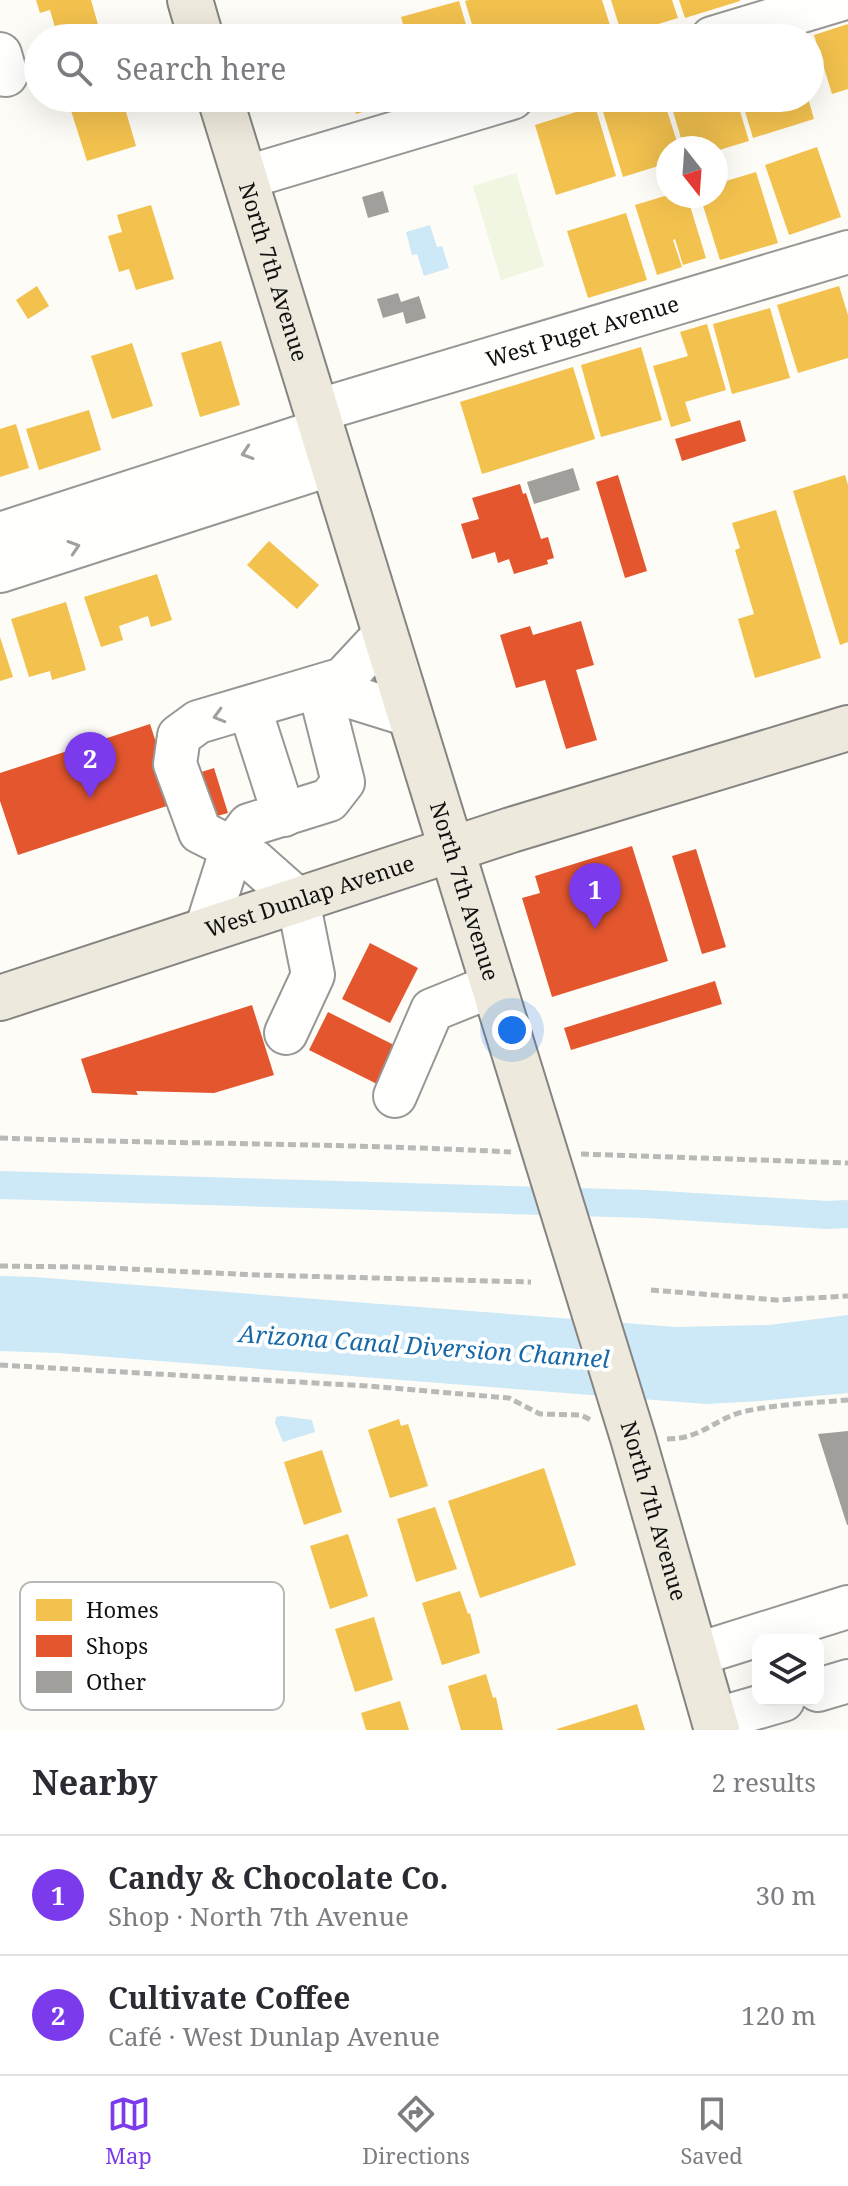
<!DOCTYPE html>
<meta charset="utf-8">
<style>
body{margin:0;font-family:"Noto Serif",serif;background:#f2f2f3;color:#2b2b33}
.controls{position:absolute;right:24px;bottom:24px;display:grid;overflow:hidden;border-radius:16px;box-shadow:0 8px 32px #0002}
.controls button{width:72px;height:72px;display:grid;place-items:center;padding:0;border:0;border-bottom:2px solid #e1e1e2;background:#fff;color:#2b2b33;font:40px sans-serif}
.compass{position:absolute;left:656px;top:136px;width:72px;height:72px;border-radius:50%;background:#fff;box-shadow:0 8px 32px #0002;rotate:163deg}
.you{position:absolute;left:512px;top:1030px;width:28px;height:28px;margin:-20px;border:6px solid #fff;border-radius:50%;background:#1a73e8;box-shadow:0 0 0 12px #1a73e833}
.badge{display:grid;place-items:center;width:52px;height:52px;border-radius:50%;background:#7c3aed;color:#fff;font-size:26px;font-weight:700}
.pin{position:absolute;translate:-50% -66px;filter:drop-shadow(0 2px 4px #0008)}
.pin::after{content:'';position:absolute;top:42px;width:28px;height:24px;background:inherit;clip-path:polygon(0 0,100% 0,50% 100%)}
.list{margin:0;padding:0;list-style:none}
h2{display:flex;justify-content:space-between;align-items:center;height:104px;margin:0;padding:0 32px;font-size:34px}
h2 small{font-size:26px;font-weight:400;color:#7c7c81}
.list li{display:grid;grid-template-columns:52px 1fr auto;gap:24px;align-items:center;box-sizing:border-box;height:120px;padding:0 32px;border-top:2px solid #e1e1e2}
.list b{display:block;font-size:30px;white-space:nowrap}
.list p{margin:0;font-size:26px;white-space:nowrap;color:#7c7c81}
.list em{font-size:26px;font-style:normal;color:#7c7c81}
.icon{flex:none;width:44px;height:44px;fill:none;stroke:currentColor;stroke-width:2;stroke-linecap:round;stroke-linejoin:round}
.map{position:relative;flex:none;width:848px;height:1730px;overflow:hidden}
.search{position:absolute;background:#fff;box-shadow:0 8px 32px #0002;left:24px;right:24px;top:24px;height:88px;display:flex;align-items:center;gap:20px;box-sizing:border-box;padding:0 28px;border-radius:44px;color:#7c7c81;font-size:30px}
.sheet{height:344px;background:#fff}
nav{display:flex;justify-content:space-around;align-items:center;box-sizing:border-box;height:112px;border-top:2px solid #e1e1e2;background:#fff;font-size:22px;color:#7c7c81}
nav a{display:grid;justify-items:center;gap:4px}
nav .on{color:#7c3aed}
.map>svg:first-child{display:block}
.pitch{fill:#f0f6e1}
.water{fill:#cde8f7}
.homes{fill:#f2c14e}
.shops{fill:#e4572e}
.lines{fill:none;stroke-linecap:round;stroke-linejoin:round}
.canal{stroke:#cde8f7;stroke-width:28}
.building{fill:#a19f9c}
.minor-casing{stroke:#979795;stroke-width:46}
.major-casing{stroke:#858482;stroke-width:48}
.path{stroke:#b9b9b8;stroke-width:5;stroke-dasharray:8 4;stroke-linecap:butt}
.minor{stroke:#fffffe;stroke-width:42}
.major{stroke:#ede9dc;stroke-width:44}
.oneway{stroke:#a0a09f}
.labels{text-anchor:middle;stroke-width:8;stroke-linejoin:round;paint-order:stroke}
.street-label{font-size:22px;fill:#111;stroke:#fff}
.water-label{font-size:24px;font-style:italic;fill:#1768a6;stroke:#fff}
.key{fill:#fff;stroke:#b8b8b8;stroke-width:2}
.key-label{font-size:22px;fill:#111}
</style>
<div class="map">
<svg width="848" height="1730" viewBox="0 0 848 1730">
<rect width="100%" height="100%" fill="#fdfcf7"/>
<path class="pitch" d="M 516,173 L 544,266 L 501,280 L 473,186 Z"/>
<path class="water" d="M 430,225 L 437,247 L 442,246 L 449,268 L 424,276 L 417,254 L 412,255 L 406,232 Z
M 0,1276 L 34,1277 L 676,1327 L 769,1325 L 848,1315 L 848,1393 L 760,1401 L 706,1404 L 58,1353 L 0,1351 Z
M 282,1416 L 312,1420 L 315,1432 L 283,1442 L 275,1423 L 276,1417 Z"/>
<path class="homes" d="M 36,0 L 91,0 L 101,35 L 93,38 L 58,38 L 50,10 L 40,13 Z
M 469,0 L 602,0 L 614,38 L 476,38 L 465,1 Z
M 611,0 L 672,0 L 678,18 L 622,35 Z
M 679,0 L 740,0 L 740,1 L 685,18 Z
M 459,1 L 470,38 L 407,38 L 401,17 Z
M 393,24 L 398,38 L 352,38 L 351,37 Z
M 848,24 L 848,89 L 832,94 L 814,35 Z
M 67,98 L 122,98 L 136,146 L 87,161 Z
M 351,98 L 405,98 L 405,99 L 356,114 Z
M 611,98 L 663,98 L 679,148 L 668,148 L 668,163 L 623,177 L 600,102 Z
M 669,98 L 736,98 L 749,141 L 716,151 L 716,148 L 684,148 Z
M 741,98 L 808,98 L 814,119 L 753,138 Z
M 595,106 L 616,176 L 556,195 L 535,125 Z
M 817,147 L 841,217 L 789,235 L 765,165 Z
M 756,172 L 778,243 L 720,260 L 700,196 L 716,196 L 716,184 Z
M 668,195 L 687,196 L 706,258 L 683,265 L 675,239 L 673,240 L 682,267 L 657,275 L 635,205 Z
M 151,205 L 174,279 L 136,290 L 129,269 L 119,272 L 108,236 L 122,232 L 117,215 Z
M 626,213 L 647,280 L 588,298 L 567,231 Z
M 37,286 L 49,306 L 28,319 L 16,300 Z
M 839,286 L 848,315 L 848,358 L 798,373 L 777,305 Z
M 770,308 L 790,378 L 732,394 L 713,324 Z
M 707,324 L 726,390 L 685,402 L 691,421 L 671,427 L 653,366 L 688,356 L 680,332 Z
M 221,341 L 240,405 L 200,417 L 181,353 Z
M 132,343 L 153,406 L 112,419 L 91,356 Z
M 641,347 L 662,420 L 601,437 L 581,365 Z
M 573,367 L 595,439 L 482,474 L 460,402 Z
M 89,410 L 101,450 L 39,470 L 26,429 Z
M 16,424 L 29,468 L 0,477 L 0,429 Z
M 845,475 L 848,485 L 848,642 L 840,645 L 793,491 Z
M 776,510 L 821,658 L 755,678 L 738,619 L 754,614 L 735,550 L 740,548 L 732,523 Z
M 269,541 L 319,585 L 297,609 L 247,565 Z
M 157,574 L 172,620 L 151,627 L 148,616 L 119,626 L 123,640 L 101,647 L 84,597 Z
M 66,602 L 86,670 L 52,680 L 50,671 L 29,677 L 11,619 Z
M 0,637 L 13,677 L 0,681 Z
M 399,1419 L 401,1426 L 408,1424 L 428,1486 L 390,1498 L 368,1430 Z
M 322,1450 L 342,1512 L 304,1525 L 284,1462 Z
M 544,1468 L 576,1565 L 480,1598 L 448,1501 Z
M 435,1507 L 457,1569 L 416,1582 L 397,1519 Z
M 348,1534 L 368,1596 L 330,1609 L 310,1546 Z
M 460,1591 L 468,1614 L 470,1613 L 480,1653 L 442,1665 L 422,1603 Z
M 374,1617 L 393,1680 L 355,1692 L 335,1629 Z
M 486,1674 L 493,1698 L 496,1697 L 503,1730 L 461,1730 L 448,1686 Z
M 400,1701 L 409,1730 L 366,1730 L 361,1713 Z
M 637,1704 L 645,1730 L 557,1730 L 557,1729 Z"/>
<path class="shops" d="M 740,420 L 746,441 L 682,461 L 675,439 Z
M 618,475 L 647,571 L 625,578 L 596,482 Z
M 520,484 L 523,494 L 526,493 L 541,539 L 548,537 L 554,558 L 547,560 L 548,564 L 514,574 L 509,559 L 498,563 L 495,552 L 472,559 L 461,524 L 479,519 L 472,498 Z
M 581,621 L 594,665 L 576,670 L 597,740 L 566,749 L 545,680 L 516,688 L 500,635 L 530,626 L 533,635 Z
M 150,724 L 176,803 L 18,855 L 0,801 L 0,773 Z
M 214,768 L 228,813 L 206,819 L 192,775 Z
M 632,846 L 668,961 L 552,997 L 522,898 L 540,893 L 535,876 Z
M 696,849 L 726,947 L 702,954 L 672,856 Z
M 370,943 L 418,968 L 390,1023 L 342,999 Z
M 715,981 L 722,1004 L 571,1050 L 564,1028 Z
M 252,1005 L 274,1075 L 214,1093 L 136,1091 L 138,1095 L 92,1093 L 81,1059 Z
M 328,1012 L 400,1048 L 381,1086 L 309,1050 Z"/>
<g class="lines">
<path class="canal" d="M 0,1185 L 646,1204 L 827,1215 L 848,1214"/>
</g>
<path class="building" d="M 383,191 L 389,212 L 368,218 L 362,197 Z
M 398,293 L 401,302 L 419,296 L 426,318 L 406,324 L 403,312 L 383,318 L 377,299 Z
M 573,468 L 580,490 L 534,504 L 527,482 Z
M 848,1431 L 848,1525 L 847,1525 L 818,1434 Z"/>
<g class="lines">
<g class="minor-casing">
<g id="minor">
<path d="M 712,38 L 839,0"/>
<path d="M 0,54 L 6,75"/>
<path d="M 244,178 L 512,98"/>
<path id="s1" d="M 316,411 L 848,252"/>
<path d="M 0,534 L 322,430"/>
<path d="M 0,571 L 332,464"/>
<path d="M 319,687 L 409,715"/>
<path d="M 256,728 L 284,815"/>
<path d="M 206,930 L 232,848 L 200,832 L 175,764 L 179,736 L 198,722 L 343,679 L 384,635"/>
<path d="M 286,1033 L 313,975 L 298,900 L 254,861 L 232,848 L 249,825 L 329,800 L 343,782 L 319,687"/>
<path d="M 395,1096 L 432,1010 L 494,985"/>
<path d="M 695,1655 L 848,1607"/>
<path d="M 818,1690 L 848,1681"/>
<path d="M 714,1720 L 783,1700"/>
</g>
</g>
<g class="major-casing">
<g id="major">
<path d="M 190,0 L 201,38"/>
<path id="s2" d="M 220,98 L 633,1438 L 717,1730"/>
<path id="s3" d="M 0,998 L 511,830 L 848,728"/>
</g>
</g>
<path class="path" d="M 0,1138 C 170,1144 341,1143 511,1152
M 581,1154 L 848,1163
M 0,1266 L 85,1267 L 258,1275 L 531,1282
M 651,1290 L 777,1300 L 848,1296
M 0,1365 L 368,1386 L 509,1398 L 540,1414 L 581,1415 L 593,1421
M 667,1439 C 701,1439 713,1420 742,1412 C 777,1404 813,1403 848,1400"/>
<use href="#minor" class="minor"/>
<use href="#major" class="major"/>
</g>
<defs><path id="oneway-chevron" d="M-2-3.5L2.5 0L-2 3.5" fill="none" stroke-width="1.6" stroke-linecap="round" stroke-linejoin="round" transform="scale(2)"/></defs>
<g class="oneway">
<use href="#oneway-chevron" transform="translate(247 453) rotate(162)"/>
<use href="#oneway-chevron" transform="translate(74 547) rotate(-18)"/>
<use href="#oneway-chevron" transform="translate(219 716) rotate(164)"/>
</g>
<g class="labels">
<g class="street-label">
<text dy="8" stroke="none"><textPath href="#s2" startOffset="182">North 7th Avenue</textPath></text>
<text dy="8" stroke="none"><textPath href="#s1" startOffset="278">West Puget Avenue</textPath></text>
<text dy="8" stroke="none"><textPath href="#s2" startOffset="830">North 7th Avenue</textPath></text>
<text dy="8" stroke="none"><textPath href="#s3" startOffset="326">West Dunlap Avenue</textPath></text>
<text dy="8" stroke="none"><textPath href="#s2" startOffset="1478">North 7th Avenue</textPath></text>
</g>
<g class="water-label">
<text transform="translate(424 1347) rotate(4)" y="8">Arizona Canal Diversion Channel</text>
</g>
</g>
<rect x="20" y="1582" width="264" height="128" rx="12" class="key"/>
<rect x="36" y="1599" width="36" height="22" fill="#f2c14e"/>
<rect x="36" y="1635" width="36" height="22" fill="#e4572e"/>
<rect x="36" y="1671" width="36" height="22" fill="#a19f9c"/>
<g class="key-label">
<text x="86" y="1618">Homes</text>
<text x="86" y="1654">Shops</text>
<text x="86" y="1690">Other</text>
</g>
</svg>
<div class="controls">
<button><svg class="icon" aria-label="layers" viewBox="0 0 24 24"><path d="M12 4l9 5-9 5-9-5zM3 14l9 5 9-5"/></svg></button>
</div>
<svg class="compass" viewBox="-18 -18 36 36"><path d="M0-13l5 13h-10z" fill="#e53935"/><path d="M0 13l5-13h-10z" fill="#7c7c81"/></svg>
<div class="you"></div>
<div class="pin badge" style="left:595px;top:929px">1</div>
<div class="pin badge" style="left:90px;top:798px">2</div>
<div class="search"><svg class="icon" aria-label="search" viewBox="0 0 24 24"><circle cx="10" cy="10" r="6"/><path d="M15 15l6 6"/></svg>Search here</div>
</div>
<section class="sheet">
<h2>Nearby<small>2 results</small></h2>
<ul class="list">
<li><span class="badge">1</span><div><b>Candy &amp; Chocolate Co.</b><p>Shop · North 7th Avenue</p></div><em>30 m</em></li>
<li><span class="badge">2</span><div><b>Cultivate Coffee</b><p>Café · West Dunlap Avenue</p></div><em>120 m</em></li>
</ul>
</section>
<nav>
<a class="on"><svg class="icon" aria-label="map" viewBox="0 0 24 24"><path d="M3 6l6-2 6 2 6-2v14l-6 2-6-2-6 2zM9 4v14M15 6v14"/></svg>Map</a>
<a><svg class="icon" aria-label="directions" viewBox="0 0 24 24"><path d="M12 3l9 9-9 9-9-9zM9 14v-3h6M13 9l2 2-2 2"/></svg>Directions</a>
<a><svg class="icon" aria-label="saved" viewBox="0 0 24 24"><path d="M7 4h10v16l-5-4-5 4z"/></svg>Saved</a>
</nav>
